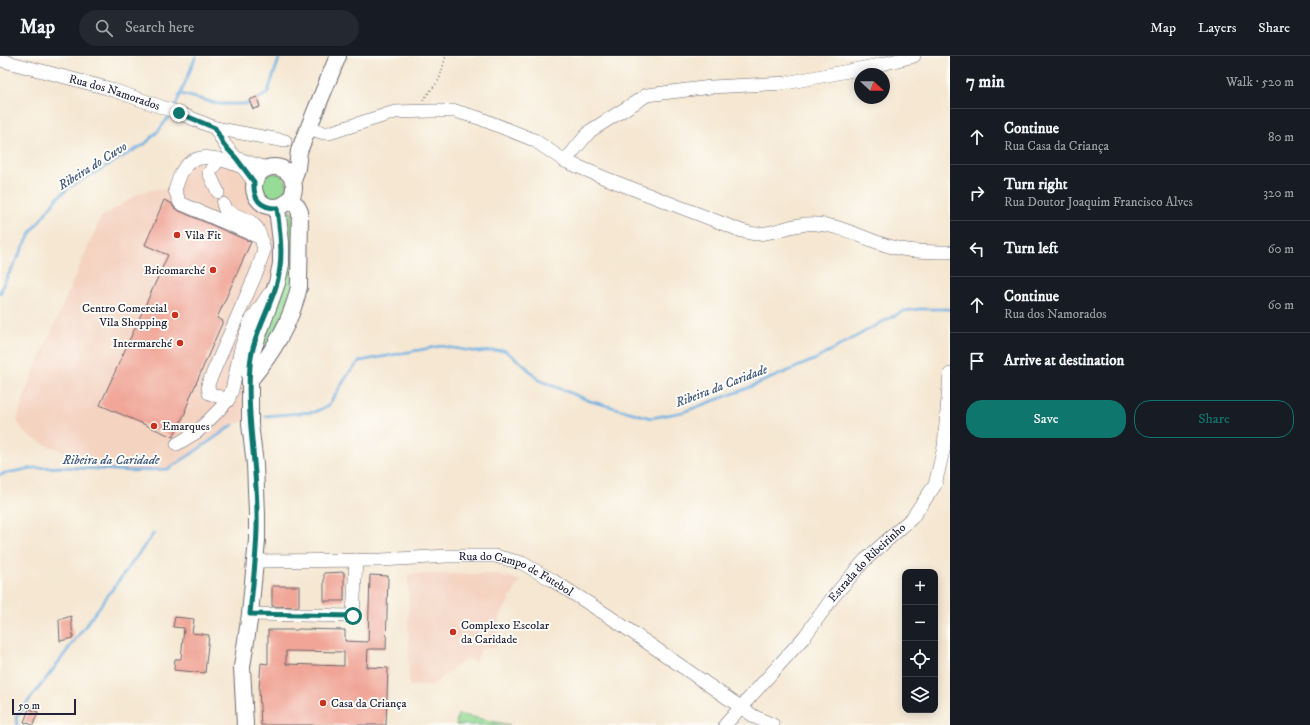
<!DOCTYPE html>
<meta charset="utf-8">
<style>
body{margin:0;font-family:"IM FELL DW Pica",serif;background:#242831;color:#f1f3f6}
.controls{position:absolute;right:12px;bottom:12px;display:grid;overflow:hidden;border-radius:8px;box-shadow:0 2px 10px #0003}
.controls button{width:36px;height:36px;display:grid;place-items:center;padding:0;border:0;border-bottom:1px solid #363941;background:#171b24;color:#f1f3f6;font:20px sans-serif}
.compass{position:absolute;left:854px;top:12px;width:36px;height:36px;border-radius:50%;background:#171b24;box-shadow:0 2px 10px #0003;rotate:112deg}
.scale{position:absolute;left:12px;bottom:10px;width:64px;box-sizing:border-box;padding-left:4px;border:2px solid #22223b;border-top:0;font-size:11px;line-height:14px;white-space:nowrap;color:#22223b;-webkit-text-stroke:3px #fdfcf7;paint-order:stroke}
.stop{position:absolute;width:12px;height:12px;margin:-9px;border:3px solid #0f766e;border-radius:50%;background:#fff}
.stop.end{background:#0f766e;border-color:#fff;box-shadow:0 1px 4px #0008}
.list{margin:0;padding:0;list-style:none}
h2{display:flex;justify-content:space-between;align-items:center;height:52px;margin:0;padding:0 16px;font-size:17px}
h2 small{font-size:13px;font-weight:400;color:#9ea1a6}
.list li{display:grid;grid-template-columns:26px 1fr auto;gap:12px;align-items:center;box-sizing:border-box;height:56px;padding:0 16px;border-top:1px solid #363941}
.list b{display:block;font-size:15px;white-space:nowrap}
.list p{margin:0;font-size:13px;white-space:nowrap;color:#9ea1a6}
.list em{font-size:13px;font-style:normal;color:#9ea1a6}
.actions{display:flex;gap:8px;padding:12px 16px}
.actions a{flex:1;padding:9px 0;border:1px solid #0f766e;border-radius:16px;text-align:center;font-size:14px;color:#0f766e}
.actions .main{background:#0f766e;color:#fff}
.icon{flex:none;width:22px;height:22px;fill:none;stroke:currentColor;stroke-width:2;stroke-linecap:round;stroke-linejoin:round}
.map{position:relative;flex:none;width:950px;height:669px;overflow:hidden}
header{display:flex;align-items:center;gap:24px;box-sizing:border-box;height:56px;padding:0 20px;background:#171b24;border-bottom:1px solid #363941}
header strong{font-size:19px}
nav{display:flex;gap:22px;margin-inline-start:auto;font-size:14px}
.search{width:280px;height:36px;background:#242831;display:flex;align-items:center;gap:10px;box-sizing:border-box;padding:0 14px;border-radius:22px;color:#9ea1a6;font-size:15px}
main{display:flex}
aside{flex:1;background:#171b24}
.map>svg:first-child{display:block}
.built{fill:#f4d3c1}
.green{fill:#96dc96;stroke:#5c7f68}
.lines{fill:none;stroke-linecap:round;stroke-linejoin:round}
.stream{stroke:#6eafe2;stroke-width:2.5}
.building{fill:#f0a596;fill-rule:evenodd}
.minor-casing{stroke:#6c6770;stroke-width:14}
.major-casing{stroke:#6c6770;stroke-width:18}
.path{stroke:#6c6770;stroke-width:1.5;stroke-dasharray:1 3;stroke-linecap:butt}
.minor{stroke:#fff;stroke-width:13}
.major{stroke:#fff;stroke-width:16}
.route{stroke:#0f766e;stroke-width:5}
.poi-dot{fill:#c8321e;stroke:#fdfcf7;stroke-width:1.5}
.labels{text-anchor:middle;stroke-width:4;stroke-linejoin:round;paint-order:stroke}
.street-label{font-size:12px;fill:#22223b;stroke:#fdfcf7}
.poi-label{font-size:12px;fill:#22223b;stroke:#fdfcf7;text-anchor:start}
.water-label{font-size:13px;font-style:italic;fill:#405a7e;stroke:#fdfcf7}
</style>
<header>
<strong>Map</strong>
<div class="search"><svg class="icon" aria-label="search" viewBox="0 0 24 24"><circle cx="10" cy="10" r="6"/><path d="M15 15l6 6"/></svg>Search here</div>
<nav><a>Map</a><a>Layers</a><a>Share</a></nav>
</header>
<main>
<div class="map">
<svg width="950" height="669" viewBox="0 0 950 669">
<rect width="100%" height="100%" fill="#fdfcf7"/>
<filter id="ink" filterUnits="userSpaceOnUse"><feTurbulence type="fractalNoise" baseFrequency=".025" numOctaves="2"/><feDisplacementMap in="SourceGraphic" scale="8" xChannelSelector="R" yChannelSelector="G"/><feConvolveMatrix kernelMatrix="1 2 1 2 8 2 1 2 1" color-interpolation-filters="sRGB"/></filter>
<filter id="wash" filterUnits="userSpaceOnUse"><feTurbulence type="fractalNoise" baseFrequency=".012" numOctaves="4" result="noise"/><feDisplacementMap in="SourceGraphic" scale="16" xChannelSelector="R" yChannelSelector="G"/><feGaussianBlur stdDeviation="0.9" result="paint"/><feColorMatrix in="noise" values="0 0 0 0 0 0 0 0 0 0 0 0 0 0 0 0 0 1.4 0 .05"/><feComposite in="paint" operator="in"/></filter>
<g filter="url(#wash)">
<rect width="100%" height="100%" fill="#f5e7d1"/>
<path class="built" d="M 190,106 L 230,106 L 254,126 L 253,133 L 255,140 L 259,145 L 264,149 L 270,152 L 281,186 L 250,363 L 233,369 L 168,413 L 131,415 L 98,414 L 67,397 L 44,388 L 24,377 L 17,364 L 27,332 L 101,161 L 140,137 L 157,133 L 175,134 Z
M 408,518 L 500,518 L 500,521 L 511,521 L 520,525 L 500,561 L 495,592 L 481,593 L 476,605 L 465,604 L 431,630 L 409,630 Z"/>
<path class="green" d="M261 130a13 13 0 1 1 26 0a13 13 0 1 1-26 0Z
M 290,155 L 292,156 L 294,233 L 267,295 L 257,301 L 280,245 L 284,231 L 285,159 L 286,157 Z
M 458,658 L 510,669 L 456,669 Z"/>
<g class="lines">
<path class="stream" d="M 181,38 L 219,48 L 247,48 L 267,38 L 280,0
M 175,51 L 196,0
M 0,237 L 4,227 L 32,175 L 56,143 L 70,131 L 145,88 L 159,74 L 170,59
M 265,360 L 314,356 L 328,350 L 349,317 L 360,305 L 441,290 L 478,296 L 504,294 L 523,308 L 539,324 L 590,345 L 651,362 L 683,356 L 743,334 L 816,303 L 882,266 L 904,255 L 919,253 L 949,253
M 0,419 L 5,417 L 34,412 L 61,411 L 131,415 L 168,413 L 190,399 L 233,369
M 17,669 L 16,661 L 52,615 L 154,477"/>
</g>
<g id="blocks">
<path class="building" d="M 257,41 L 260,51 L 253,53 L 249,44 Z
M 164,144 L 171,147 L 174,152 L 177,154 L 251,186 L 217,262 L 223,265 L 191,339 L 185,355 L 186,355 L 173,381 L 100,349 L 168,199 L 145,189 Z
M 344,516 L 344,545 L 324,545 L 324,517 Z
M 370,519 L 388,520 L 386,593 L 368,593 L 367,611 L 388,612 L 386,669 L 261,669 L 259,633 L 261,607 L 268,608 L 268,574 L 297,574 L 298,573 L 345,574 L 345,585 L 368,586 ZM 286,595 L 344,596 L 344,610 L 286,608 Z
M 272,530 L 299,530 L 299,551 L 272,550 Z
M 71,560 L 73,582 L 60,585 L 59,564 Z
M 175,561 L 194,563 L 192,577 L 209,579 L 205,617 L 174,614 L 175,603 L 181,603 L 184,572 L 173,571 Z
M 29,653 L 38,656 L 33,669 L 24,666 Z"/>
</g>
</g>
<g filter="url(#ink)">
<use href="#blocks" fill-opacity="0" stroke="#6c6770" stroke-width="1"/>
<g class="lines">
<g class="minor-casing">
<g id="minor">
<path id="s1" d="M 0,4 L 107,32 L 179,57 L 215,72 L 225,89 L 236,102 L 254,126"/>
<path d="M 215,72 L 285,85"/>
<path d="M 309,72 L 324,77 L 329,77 L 395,56 L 431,55 L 455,55 L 479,62 L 534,84 L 565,105 L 605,122 L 742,175 C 746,176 752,178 756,178 C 776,178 795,166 817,168 C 844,170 864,183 889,190 C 910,196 929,196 950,196"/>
<path d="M 236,102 L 266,112"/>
<path d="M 565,105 L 590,75 L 647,39 L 711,31 L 786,27 L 874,10 L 914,0"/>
<path d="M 218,136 L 209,117 L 219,103"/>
<path d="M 223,148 L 225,154 L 251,166 L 257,172 L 261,182"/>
<path d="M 228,344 L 209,337 L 208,328 L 258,213 L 264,194 L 261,182 L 180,147 L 175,134 C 177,128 179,122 181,117 C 195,92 221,103 242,111"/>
<path d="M 177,388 L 197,376 L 218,355 L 228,344 L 232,334 L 241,292 L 250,266 L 269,238"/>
<path id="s2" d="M 255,505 L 382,504 L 447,500 L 495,500 L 522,507 L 552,524 L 610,561 L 755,661 L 773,669"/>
<path d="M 250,558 L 353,560 L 356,504"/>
<path id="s3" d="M 725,669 L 805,580 L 833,541 L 865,504 L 912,462 L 935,429 L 944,391 L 950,318"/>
</g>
</g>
<g class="major-casing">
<path id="major" d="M254 131a20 20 0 1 1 40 0a20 20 0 1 1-40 0Z
M 293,125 L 297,112 L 299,95 L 338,0
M 250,324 C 273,296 291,267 299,231 L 300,156 L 297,150 L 290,143
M 245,669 L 242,611 L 250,558 L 257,484 L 257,458 L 255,408 L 250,368 L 250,310 L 252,296 L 277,227 L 281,208 L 281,186 L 277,152"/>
</g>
<path class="path" d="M 423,44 L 439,24 L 446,0"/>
<use href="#minor" class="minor"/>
<use href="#major" class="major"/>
</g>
</g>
<g class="lines" filter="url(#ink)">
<path class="route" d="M 179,57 L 215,72 L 224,89 L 236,102 L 254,126 C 253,143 260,152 277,152 C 280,177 284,202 277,227 C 269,255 252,281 250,310 C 246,360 257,409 257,458 C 258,491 253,525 250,558 L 353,560"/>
</g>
<g class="poi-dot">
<circle cx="177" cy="179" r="4"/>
<circle cx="213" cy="214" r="4"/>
<circle cx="175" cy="259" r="4"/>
<circle cx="180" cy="287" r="4"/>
<circle cx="154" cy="370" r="4"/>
<circle cx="453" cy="576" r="4"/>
<circle cx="323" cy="647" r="4"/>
</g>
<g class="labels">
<g class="street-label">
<text dy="4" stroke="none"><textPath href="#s1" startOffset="119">Rua dos Namorados</textPath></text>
<text dy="4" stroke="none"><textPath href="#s3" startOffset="216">Estrada do Ribeirinho</textPath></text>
<text dy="4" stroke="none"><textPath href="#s2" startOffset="265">Rua do Campo de Futebol</textPath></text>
</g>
<g class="poi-label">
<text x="185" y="183">Vila Fit</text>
<text x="205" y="218" text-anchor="end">Bricomarché</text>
<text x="167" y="256" text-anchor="end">Centro Comercial<tspan x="167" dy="14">Vila Shopping</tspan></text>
<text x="172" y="291" text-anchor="end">Intermarché</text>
<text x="162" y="374">Emarques</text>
<text x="461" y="573">Complexo Escolar<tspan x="461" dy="14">da Caridade</tspan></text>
<text x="331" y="651">Casa da Criança</text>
</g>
<g class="water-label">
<text transform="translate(92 109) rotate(-32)" y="5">Ribeira do Cuvo</text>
<text transform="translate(721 329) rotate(-21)" y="5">Ribeira da Caridade</text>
<text x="111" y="408">Ribeira da Caridade</text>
</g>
</g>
</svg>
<div class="controls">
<button>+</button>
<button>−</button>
<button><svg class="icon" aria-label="locate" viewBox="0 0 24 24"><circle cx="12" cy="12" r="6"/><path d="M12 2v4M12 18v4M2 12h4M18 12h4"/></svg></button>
<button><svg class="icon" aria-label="layers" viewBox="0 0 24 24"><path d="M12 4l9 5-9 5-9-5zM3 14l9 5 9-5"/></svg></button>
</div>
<svg class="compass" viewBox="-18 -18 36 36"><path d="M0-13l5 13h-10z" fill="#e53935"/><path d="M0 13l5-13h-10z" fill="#9ea1a6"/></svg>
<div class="scale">50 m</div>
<div class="stop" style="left:353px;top:560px"></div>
<div class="stop end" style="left:179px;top:57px"></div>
</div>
<aside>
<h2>7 min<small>Walk · 520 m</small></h2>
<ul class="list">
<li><svg class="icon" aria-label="ahead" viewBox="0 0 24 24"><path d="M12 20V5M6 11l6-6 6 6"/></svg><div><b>Continue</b><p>Rua Casa da Criança</p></div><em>80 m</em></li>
<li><svg class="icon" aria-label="right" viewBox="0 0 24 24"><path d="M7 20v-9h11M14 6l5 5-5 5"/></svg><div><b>Turn right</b><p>Rua Doutor Joaquim Francisco Alves</p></div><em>320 m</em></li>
<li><svg class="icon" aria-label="left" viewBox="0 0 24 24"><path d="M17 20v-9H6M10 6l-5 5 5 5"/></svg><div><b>Turn left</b></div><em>60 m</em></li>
<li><svg class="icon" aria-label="ahead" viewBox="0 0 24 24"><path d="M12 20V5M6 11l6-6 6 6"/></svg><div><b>Continue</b><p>Rua dos Namorados</p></div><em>60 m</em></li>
<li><svg class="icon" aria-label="arrive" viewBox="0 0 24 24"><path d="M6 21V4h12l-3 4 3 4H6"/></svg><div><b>Arrive at destination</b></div></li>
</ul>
<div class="actions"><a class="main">Save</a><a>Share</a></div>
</aside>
</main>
